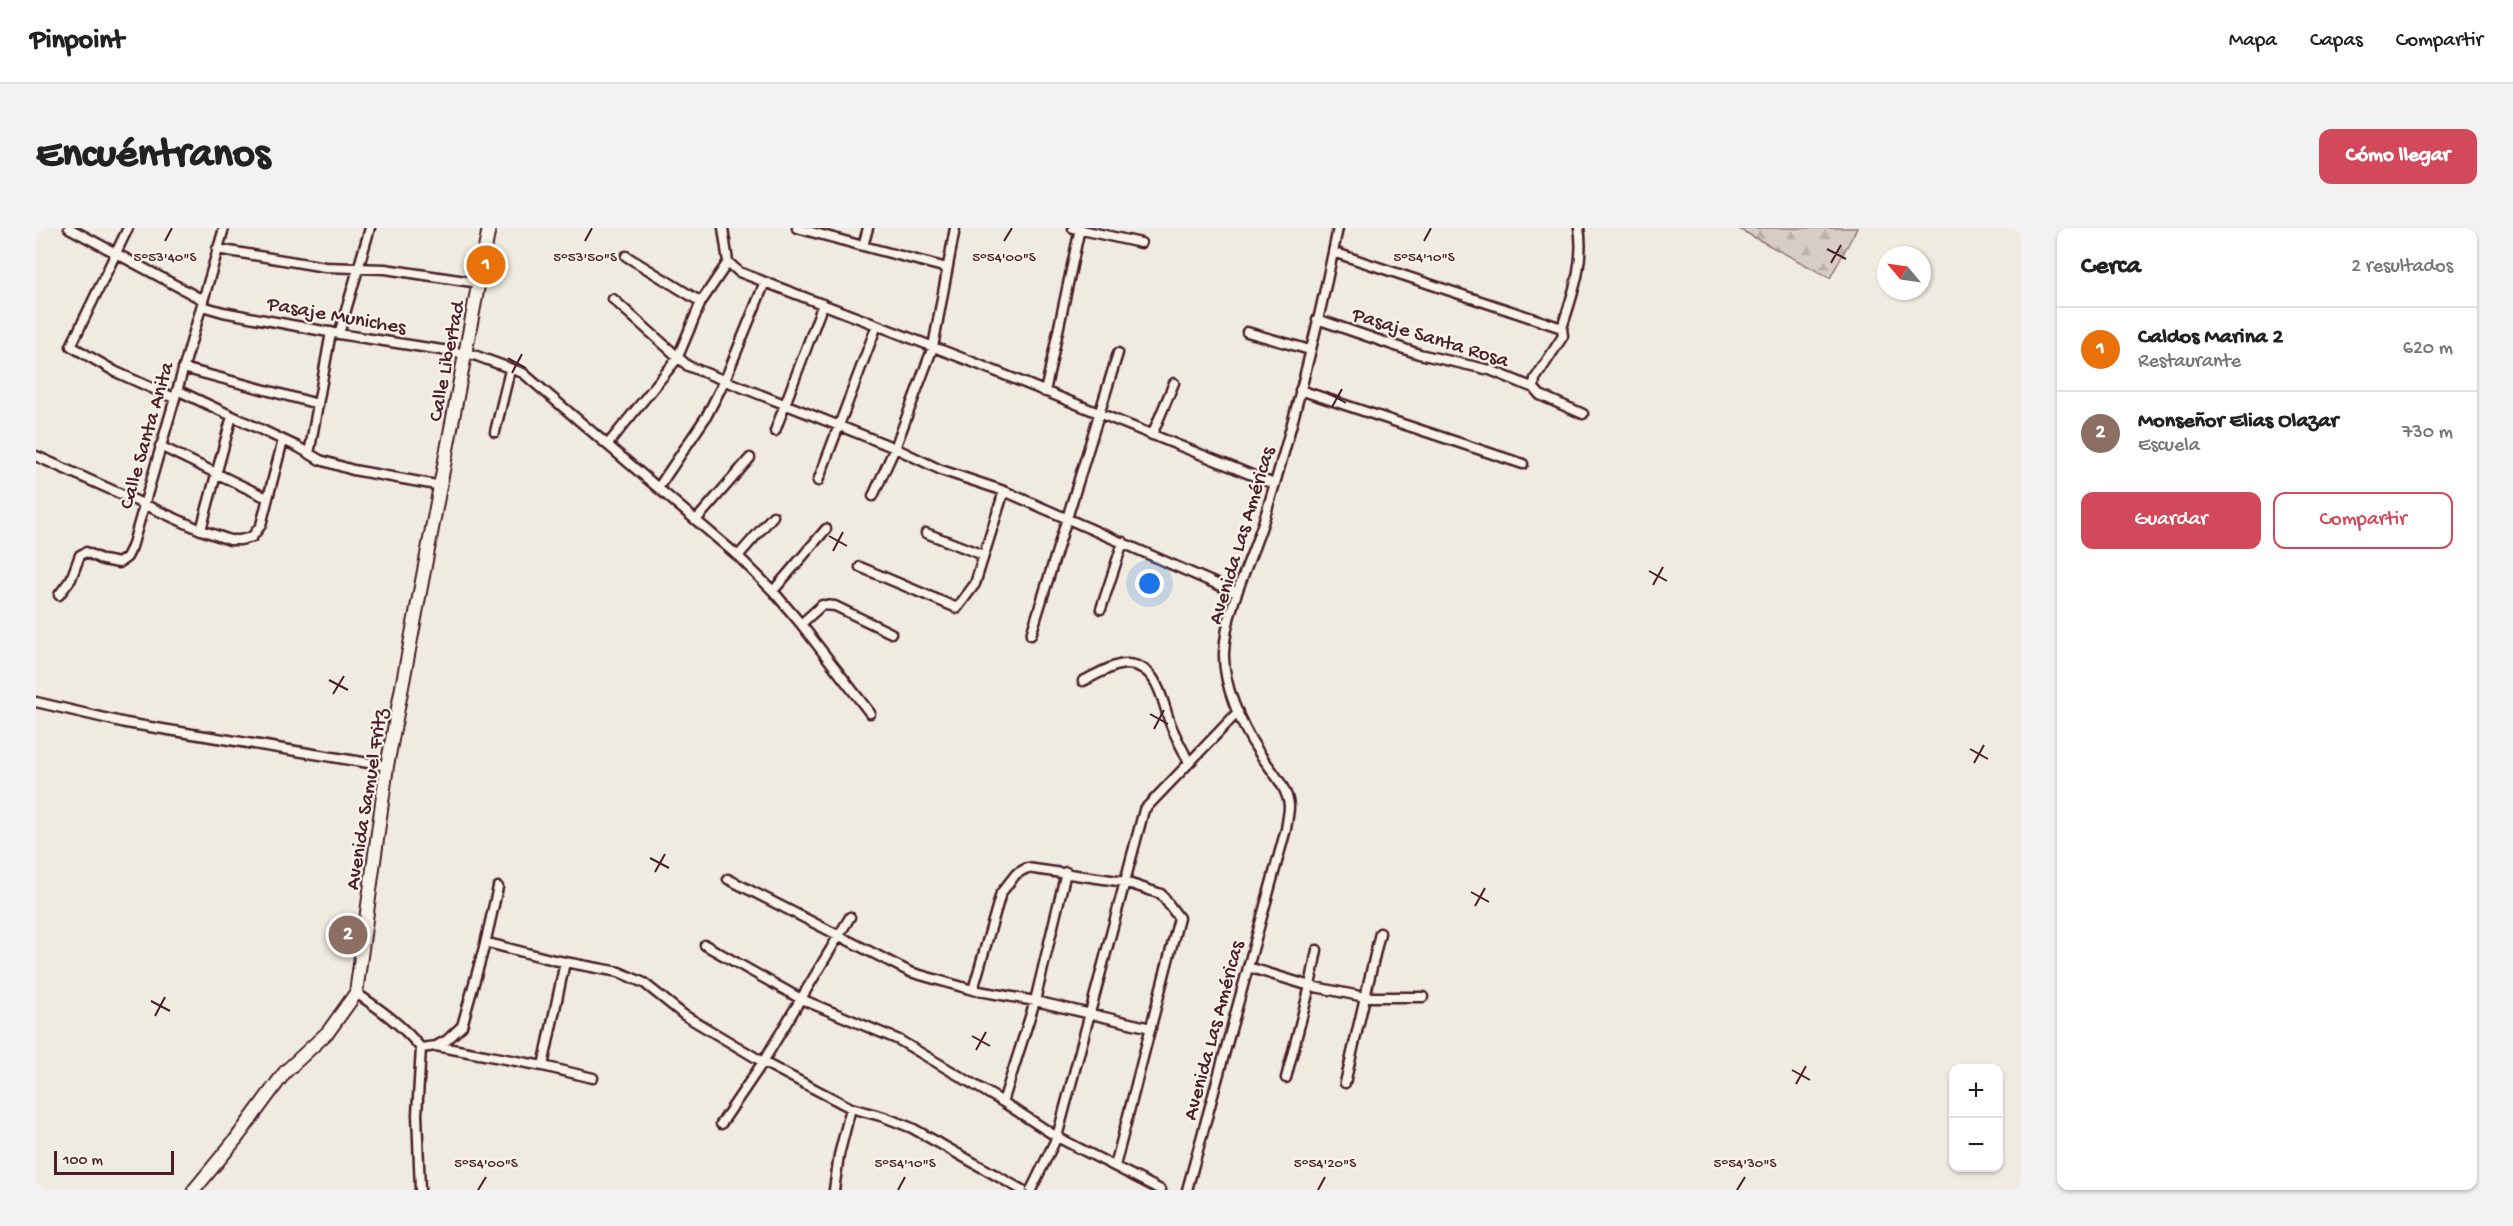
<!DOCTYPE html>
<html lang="es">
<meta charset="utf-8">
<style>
body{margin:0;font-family:"Gochi Hand",sans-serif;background:#f2f2f2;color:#222}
.controls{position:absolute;right:18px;bottom:18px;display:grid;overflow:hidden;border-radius:12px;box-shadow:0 2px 4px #0004}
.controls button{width:54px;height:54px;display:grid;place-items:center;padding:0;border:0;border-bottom:2px solid #e0e0e0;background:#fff;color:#222;font:30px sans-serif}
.compass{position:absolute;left:1841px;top:18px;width:54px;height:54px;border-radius:50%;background:#fff;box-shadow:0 2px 4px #0004;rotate:299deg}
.scale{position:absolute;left:18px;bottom:15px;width:120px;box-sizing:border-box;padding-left:6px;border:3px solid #4a1f2b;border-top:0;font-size:16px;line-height:21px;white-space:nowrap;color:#4a1f2b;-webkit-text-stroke:4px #f7f3e8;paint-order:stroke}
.you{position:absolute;left:1114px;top:356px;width:21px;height:21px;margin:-15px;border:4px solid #fff;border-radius:50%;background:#1a73e8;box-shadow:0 0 0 9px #1a73e833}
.badge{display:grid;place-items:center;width:39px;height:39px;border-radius:50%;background:#d1495b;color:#fff;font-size:20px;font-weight:700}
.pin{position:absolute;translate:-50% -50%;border:3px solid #fff;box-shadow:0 2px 6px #0006}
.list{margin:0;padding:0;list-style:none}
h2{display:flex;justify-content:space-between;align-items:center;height:78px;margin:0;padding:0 24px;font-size:26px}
h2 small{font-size:20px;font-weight:400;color:#767676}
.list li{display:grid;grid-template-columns:39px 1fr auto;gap:18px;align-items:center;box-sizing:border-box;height:84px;padding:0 24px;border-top:2px solid #e0e0e0}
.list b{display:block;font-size:22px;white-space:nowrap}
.list p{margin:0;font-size:20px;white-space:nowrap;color:#767676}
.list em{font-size:20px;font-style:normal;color:#767676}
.actions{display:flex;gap:12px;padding:18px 24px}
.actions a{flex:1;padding:14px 0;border:2px solid #d1495b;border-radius:12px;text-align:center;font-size:21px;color:#d1495b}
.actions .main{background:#d1495b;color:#fff}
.map{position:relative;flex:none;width:1985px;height:962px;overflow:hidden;border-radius:12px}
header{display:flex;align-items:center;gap:36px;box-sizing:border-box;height:84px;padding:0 30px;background:#fff;border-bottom:2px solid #e0e0e0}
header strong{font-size:28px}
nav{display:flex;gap:33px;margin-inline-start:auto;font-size:21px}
.intro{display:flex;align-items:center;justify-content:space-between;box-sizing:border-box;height:144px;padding:0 36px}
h1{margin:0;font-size:42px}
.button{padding:15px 27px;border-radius:12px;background:#d1495b;color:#fff;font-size:21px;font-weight:700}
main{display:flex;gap:36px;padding:0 36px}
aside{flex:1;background:#fff;border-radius:12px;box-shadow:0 2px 4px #0004}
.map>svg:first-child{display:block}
.forest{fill:url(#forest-firs);stroke:#917678;stroke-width:1.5}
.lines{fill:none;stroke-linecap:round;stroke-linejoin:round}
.street-casing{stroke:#4a1f2b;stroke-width:13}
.secondary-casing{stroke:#4a1f2b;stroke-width:16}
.street{stroke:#f7f3e8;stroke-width:8}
.secondary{stroke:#f7f3e8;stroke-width:12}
.ticks{fill:none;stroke:#4a1f2b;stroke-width:2}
.labels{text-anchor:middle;stroke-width:4.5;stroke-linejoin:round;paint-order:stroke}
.street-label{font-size:21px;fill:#4a1f2b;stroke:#f7f3e8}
.ticks-label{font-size:15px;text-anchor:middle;fill:#4a1f2b;stroke:#f7f3e8;stroke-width:4.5;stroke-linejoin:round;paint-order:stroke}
</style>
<header>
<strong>Pinpoint</strong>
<nav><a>Mapa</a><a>Capas</a><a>Compartir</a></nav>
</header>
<div class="intro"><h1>Encuéntranos</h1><a class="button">Cómo llegar</a></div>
<main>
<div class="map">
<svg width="1985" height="962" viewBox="0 0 1985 962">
<defs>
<pattern id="forest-firs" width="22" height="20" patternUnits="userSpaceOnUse" patternTransform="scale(1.5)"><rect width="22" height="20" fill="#d8cdc6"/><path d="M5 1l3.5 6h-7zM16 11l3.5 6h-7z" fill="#bbb0aa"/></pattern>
</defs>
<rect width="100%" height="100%" fill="#f0ebe0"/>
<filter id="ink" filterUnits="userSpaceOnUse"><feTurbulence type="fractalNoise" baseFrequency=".0167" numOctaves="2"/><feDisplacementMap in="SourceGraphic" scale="12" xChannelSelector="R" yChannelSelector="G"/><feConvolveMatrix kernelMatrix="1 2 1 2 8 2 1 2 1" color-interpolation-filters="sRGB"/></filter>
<g filter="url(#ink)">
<path class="forest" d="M 1701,0 L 1821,0 L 1794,50 Z"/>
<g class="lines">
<g class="street-casing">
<path id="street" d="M 33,0 L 167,72
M 92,0 L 35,118 L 80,144 L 138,170
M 687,0 L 692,34 L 703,44 L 934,133 L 1238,256
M 761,0 L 827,18 L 832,0
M 1037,0 L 1105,15
M 827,18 L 911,40
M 181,21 L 289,39 L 349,41 L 443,55
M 1297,24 L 1526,100 L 1527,108 L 1499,151 L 1498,160 L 1504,167 L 1547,186
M 590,28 L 665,74
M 577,71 L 652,138 L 859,220 L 905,242 L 968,263 L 1201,365
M 166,78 L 187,84 L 303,106 L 438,127 L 487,145 L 702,328 L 737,363 L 765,396 L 834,485
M 1281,91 L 1383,126 L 1454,142 L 1498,160
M 1526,100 C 1536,68 1549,34 1543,0
M 1211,104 L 1274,122
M 303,106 L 334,0
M 147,140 L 282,176
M 141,162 L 262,219 L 284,232 L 317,242 L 406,258
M 1264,162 L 1487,236
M 1009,164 L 1044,0
M 739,203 L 787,76
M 459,204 L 474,142
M 1116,207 L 1138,155
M 572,216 L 641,131 L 665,74 L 692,34
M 124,218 L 231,270
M 273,226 L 295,104
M 0,228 L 165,302 L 194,312 L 204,312 L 216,309 L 225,297 L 247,212
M 782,253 L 841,97
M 622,260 L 670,189 L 689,152 L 729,54
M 837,268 L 859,220 L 897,119 L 919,0
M 661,291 L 714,230
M 165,302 L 196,188
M 890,305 L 947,327
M 702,328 L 737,288
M 824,339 L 921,380 L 939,356 L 968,263
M 737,363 L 790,301
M 23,367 L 35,351 L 44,327 L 50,324 L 67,332 L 83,335 L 91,329 L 96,319 L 188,0
M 1065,381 L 1087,314
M 765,396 L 786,377 L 799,378 L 855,405
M 995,407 L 1082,125
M 1047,453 C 1060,447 1077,436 1091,436 C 1121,437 1126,471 1133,492 C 1138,507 1147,521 1153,535
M 0,474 L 90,495 L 351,538
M 692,651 L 874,744 L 937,762 L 999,773 L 1115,800
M 449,716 L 452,715 L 518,732 L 583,744 L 608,755 L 648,787 L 727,834 L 815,880 L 848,889 L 876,900 L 986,962
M 669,717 L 765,771 L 863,812 L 967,874 L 1021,909 L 1125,962
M 1212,739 L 1274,758 L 1329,769 L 1387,769
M 937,762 L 965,665 L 980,646 L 991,640 L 1089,654 L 1125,666 L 1143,690 L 1079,938
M 320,765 C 344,781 366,797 385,820 L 381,886 L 384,962
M 400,818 L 507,838 L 557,850
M 385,820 L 400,818 L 411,812 L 426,798 L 449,716 L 462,659
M 507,838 L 529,734
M 1250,850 L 1274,758 L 1281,722
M 1309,855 L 1344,705
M 967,874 L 999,773 L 1030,644
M 685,896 L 727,834 L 814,689
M 798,962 L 803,927 L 815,880
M 995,962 L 1021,909 L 1108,582 L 1202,484
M 1151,962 L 1250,601 C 1251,594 1253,585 1253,578 C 1252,559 1232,539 1222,523 C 1205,497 1187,457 1188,425 C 1190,380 1213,337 1227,295 C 1257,199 1282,99 1302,0"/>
</g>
<g class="secondary-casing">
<path id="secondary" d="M 158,962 L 200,911 L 249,844 L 292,804 L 320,765 L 351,538 L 453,0"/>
</g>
<use href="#street" class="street"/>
<use href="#secondary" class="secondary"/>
</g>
</g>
<path class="ticks" d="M 129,13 L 136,0M 549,13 L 556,0M 968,13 L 976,0M 1388,13 L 1395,0M 1791,21 L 1810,31M 1795,35 L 1805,17M 472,130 L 490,140M 476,145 L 486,126M 1292,165 L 1310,175M 1296,179 L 1306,161M 793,308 L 811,318M 797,323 L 807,304M 1613,343 L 1631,353M 1617,357 L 1627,339M 293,452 L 312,462M 297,466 L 308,448M 1114,486 L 1132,496M 1118,501 L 1128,482M 1934,521 L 1952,531M 1938,535 L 1948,517M 614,630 L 633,640M 619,644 L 629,626M 1435,664 L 1453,674M 1439,678 L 1449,660M 115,773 L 134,783M 119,788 L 129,769M 936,808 L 954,818M 940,822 L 950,804M 1756,842 L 1774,852M 1760,856 L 1770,838M 442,962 L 450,949M 862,962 L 869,949M 1282,962 L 1289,949M 1701,962 L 1709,949"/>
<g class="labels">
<g class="street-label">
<text transform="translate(301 86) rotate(10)" y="7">Pasaje Muniches</text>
<text transform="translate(1395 108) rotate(17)" y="7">Pasaje Santa Rosa</text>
<text transform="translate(409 133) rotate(-79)" y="7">Calle Libertad</text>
<text transform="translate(109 207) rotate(-74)" y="7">Calle Santa Anita</text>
<text transform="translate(1204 307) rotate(-73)" y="7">Avenida Las Américas</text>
<text transform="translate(329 571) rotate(-81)" y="7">Avenida Samuel Fritz</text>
<text transform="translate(1176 802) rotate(-75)" y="7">Avenida Las Américas</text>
</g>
</g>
<g class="ticks-label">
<text x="129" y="33">5°53'40"S</text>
<text x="549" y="33">5°53'50"S</text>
<text x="968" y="33">5°54'00"S</text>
<text x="1388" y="33">5°54'10"S</text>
<text x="450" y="939">5°54'00"S</text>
<text x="869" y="939">5°54'10"S</text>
<text x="1289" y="939">5°54'20"S</text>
<text x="1709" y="939">5°54'30"S</text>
</g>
</svg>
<div class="controls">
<button>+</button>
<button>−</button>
</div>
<svg class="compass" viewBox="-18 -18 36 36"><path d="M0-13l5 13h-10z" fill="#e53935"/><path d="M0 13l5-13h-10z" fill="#767676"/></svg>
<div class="scale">100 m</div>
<div class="you"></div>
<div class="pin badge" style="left:450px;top:37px;background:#e8710a">1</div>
<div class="pin badge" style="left:312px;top:707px;background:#8d6e63">2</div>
</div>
<aside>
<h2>Cerca<small>2 resultados</small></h2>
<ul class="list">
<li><span class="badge" style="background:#e8710a">1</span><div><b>Caldos Marina 2</b><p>Restaurante</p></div><em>620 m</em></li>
<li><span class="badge" style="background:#8d6e63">2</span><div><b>Monseñor Elias Olazar</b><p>Escuela</p></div><em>730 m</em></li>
</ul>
<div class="actions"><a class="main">Guardar</a><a>Compartir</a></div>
</aside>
</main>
